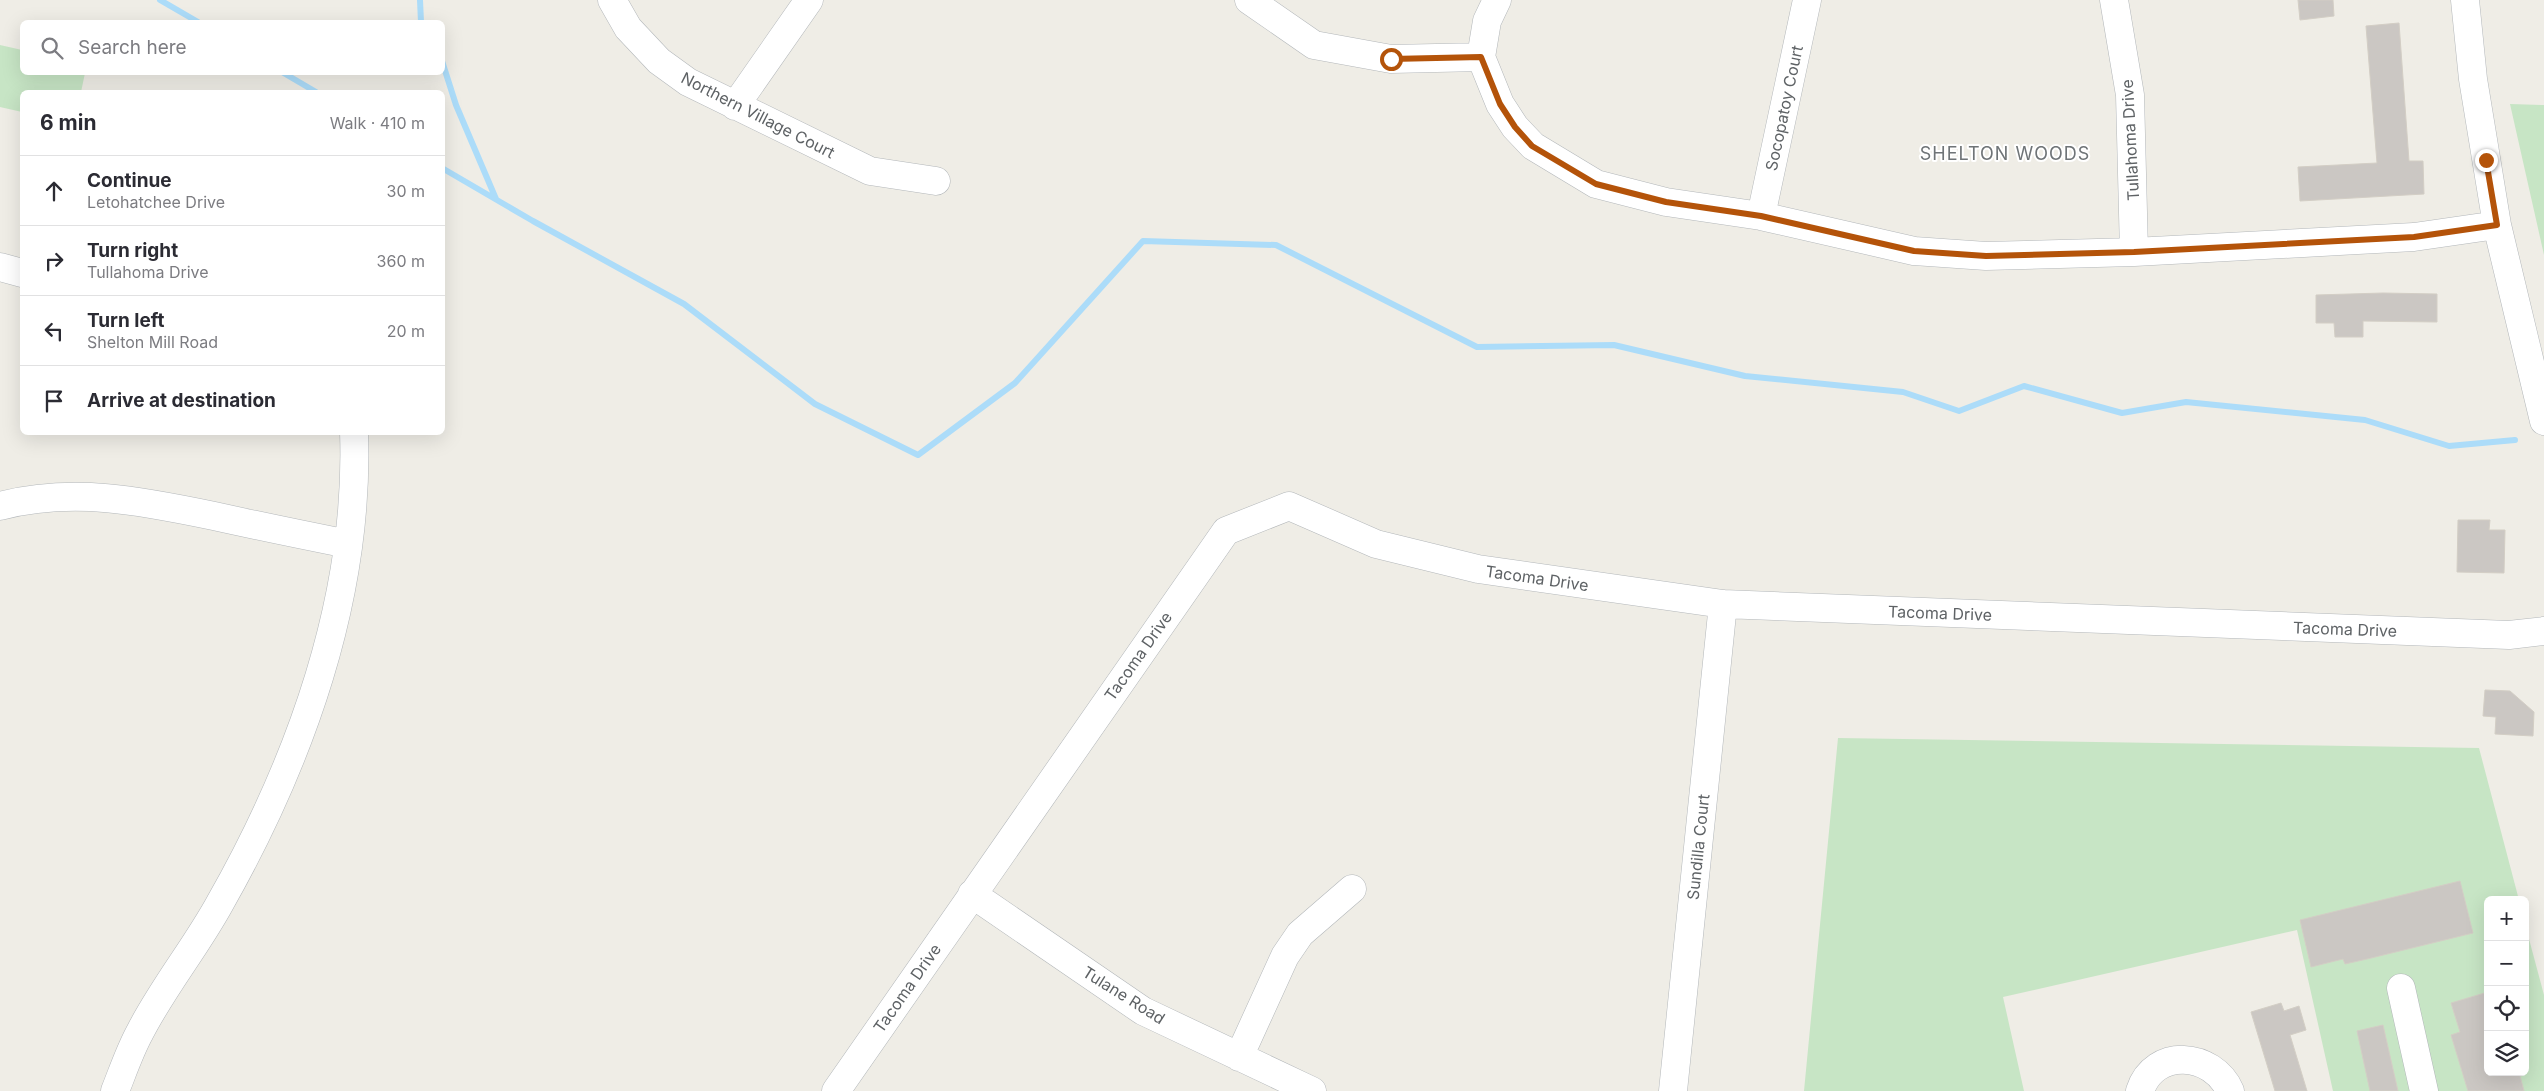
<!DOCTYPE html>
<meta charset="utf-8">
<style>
body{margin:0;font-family:Inter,sans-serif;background:#f2f2f3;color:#2b2b33}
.controls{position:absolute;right:15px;bottom:15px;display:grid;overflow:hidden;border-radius:8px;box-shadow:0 5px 20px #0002}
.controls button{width:45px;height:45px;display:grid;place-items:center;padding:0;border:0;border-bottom:1px solid #e1e1e2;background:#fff;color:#2b2b33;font:25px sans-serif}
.stop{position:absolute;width:15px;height:15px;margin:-11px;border:4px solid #b45309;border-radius:50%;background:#fff}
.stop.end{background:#b45309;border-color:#fff;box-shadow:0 1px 5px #0008}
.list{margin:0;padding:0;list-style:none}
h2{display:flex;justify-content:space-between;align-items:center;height:65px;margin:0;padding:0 20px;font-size:21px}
h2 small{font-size:16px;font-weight:400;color:#7c7c81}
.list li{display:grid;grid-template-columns:32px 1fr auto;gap:15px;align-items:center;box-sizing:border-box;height:70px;padding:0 20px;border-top:1px solid #e1e1e2}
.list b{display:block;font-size:19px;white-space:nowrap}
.list p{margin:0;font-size:16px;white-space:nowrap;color:#7c7c81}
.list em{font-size:16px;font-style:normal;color:#7c7c81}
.icon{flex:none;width:28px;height:28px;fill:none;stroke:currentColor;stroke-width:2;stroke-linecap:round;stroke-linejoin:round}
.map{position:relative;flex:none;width:2544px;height:1091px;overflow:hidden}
.search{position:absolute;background:#fff;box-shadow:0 5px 20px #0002;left:20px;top:20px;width:425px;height:55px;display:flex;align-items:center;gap:12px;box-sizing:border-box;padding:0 18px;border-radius:8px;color:#7c7c81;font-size:19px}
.panel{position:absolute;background:#fff;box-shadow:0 5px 20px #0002;left:20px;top:90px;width:425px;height:345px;border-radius:8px}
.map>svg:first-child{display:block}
.green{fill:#c7e5c5}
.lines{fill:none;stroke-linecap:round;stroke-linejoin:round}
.stream{stroke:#acdcf9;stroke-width:6}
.building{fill:#cbc7c3;stroke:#d3cec5}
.minor-casing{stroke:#b3b7ba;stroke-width:29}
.minor{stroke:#fff;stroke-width:28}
.route{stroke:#b45309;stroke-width:6}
.labels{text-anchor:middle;stroke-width:4;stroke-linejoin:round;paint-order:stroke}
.street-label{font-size:16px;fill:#5e6265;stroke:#fff}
.neighbourhood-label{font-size:18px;letter-spacing:1px;fill:#6f7477;stroke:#fff}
</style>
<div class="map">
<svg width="2544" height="1091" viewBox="0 0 2544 1091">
<rect width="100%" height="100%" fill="#efede6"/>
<path class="green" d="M 0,45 L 22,50 L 22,72 L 85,73 L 81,92 L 22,92 L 22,112 L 0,107 Z
M 2510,104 L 2544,105 L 2544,255 Z
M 1838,738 L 2479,748 L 2519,900 L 2488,900 L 2488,1072 L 2525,1072 L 2525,924 L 2544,995 L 2544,1091 L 2333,1091 L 2297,930 L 2003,997 L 2024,1091 L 1804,1091 Z"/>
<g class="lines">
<path class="stream" d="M 160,0 L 198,22
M 420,0 L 421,22
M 442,61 L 456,105 L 496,199
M 282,72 L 316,92
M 442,168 L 533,221 L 684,304 L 815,404 L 918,455 L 1015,383 L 1143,241 L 1276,245 L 1477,347 L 1614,345 L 1745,376 L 1903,392 L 1959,411 L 2024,386 L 2122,413 L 2186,402 L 2365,420 L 2449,446 L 2515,440"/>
</g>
<path class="building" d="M 2298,0 L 2333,0 L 2334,16 L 2300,20 Z
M 2399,23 L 2409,161 L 2423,161 L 2424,194 L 2300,201 L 2298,167 L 2377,163 L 2366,26 Z
M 2383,293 L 2437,294 L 2437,322 L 2363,321 L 2363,337 L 2335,337 L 2334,323 L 2316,323 L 2316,295 Z
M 2458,520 L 2490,520 L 2489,530 L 2505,530 L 2504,573 L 2457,572 Z
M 2485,690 L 2510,691 L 2534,712 L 2533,736 L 2495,734 L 2496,717 L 2483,716 Z
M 2460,881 L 2473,933 L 2367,959 L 2345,964 L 2343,959 L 2311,967 L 2300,920 Z
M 2488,992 L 2488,1072 L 2519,1072 L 2524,1091 L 2468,1091 L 2451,1035 L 2460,1032 L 2451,1003 Z
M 2281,1003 L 2284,1011 L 2299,1006 L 2306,1030 L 2290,1035 L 2307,1091 L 2275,1091 L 2251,1012 Z
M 2383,1025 L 2398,1091 L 2370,1091 L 2357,1031 Z"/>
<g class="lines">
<g class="minor-casing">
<path id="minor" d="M 612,0 L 628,28 L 659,61 L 688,82 L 870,171 L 936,181
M 1249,0 L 1314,45 L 1391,59 L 1481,57
M 1497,0 L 1487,21 L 1481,57 L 1500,104 L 1515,127 L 1533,146 L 1596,184 L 1666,202 L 1761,216 L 1914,251 L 1986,256 L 2134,252 L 2414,237 L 2497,225
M 2114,0 L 2130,95 L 2134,252
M 2465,0 L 2473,79 L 2497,225 L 2544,421
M 735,106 L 809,0
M 1761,216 L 1807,0
M 0,267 L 22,273
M 0,506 C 73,487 142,501 214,516 C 259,526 303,535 348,544
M 972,894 L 1143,1011 L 1312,1091
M 2401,988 L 2424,1091
M 1239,1057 L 1285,956 L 1300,934 L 1352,889
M 115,1091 C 123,1071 130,1050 140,1032 C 163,987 196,947 220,903 C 300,762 360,597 354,432
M 836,1091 L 1226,531 L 1289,506 L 1376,544 L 1478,569 L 1723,604 L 2509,635 L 2544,631
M 1673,1091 L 1723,604
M 2140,1091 C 2154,1047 2213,1052 2230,1091"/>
</g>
<use href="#minor" class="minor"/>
</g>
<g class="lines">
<path class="route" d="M 1391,59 L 1481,57 L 1500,104 L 1515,127 L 1532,146 L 1596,184 L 1666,202 L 1761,216 L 1914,251 L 1986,256 L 2134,252 L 2414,237 L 2497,225 L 2486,160"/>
</g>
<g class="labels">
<g class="street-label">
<text transform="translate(1784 108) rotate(-78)" y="6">Socopatoy Court</text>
<text transform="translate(758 115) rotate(27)" y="6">Northern Village Court</text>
<text transform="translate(2130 140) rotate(-93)" y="6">Tullahoma Drive</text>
<text transform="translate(1537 578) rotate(8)" y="6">Tacoma Drive</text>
<text transform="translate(1940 613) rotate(2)" y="6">Tacoma Drive</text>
<text transform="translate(2345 629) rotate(2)" y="6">Tacoma Drive</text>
<text transform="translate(1138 656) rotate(-55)" y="6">Tacoma Drive</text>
<text transform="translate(1698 847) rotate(-84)" y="6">Sundilla Court</text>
<text transform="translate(907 988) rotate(-55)" y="6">Tacoma Drive</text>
<text transform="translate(1124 995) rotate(32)" y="6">Tulane Road</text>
</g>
<g class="neighbourhood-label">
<text x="2005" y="160">SHELTON WOODS</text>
</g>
</g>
</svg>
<div class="controls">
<button>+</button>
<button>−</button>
<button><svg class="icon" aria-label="locate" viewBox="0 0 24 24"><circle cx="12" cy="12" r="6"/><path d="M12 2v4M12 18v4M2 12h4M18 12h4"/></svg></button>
<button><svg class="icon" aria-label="layers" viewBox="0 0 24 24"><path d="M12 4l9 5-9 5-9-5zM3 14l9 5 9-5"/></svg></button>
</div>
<div class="stop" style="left:1391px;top:59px"></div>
<div class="stop end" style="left:2486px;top:160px"></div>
<div class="search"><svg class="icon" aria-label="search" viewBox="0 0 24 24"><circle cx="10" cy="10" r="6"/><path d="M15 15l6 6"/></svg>Search here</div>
<section class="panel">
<h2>6 min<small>Walk · 410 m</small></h2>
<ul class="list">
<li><svg class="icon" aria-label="ahead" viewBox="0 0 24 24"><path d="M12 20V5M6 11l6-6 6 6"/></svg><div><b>Continue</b><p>Letohatchee Drive</p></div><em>30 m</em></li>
<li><svg class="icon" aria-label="right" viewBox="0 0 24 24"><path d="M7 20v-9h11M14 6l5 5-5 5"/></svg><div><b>Turn right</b><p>Tullahoma Drive</p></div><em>360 m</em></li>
<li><svg class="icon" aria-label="left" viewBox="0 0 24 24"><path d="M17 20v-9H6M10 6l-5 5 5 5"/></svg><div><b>Turn left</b><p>Shelton Mill Road</p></div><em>20 m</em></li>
<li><svg class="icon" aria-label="arrive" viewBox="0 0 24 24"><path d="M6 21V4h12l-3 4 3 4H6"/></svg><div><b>Arrive at destination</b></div></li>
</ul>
</section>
</div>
